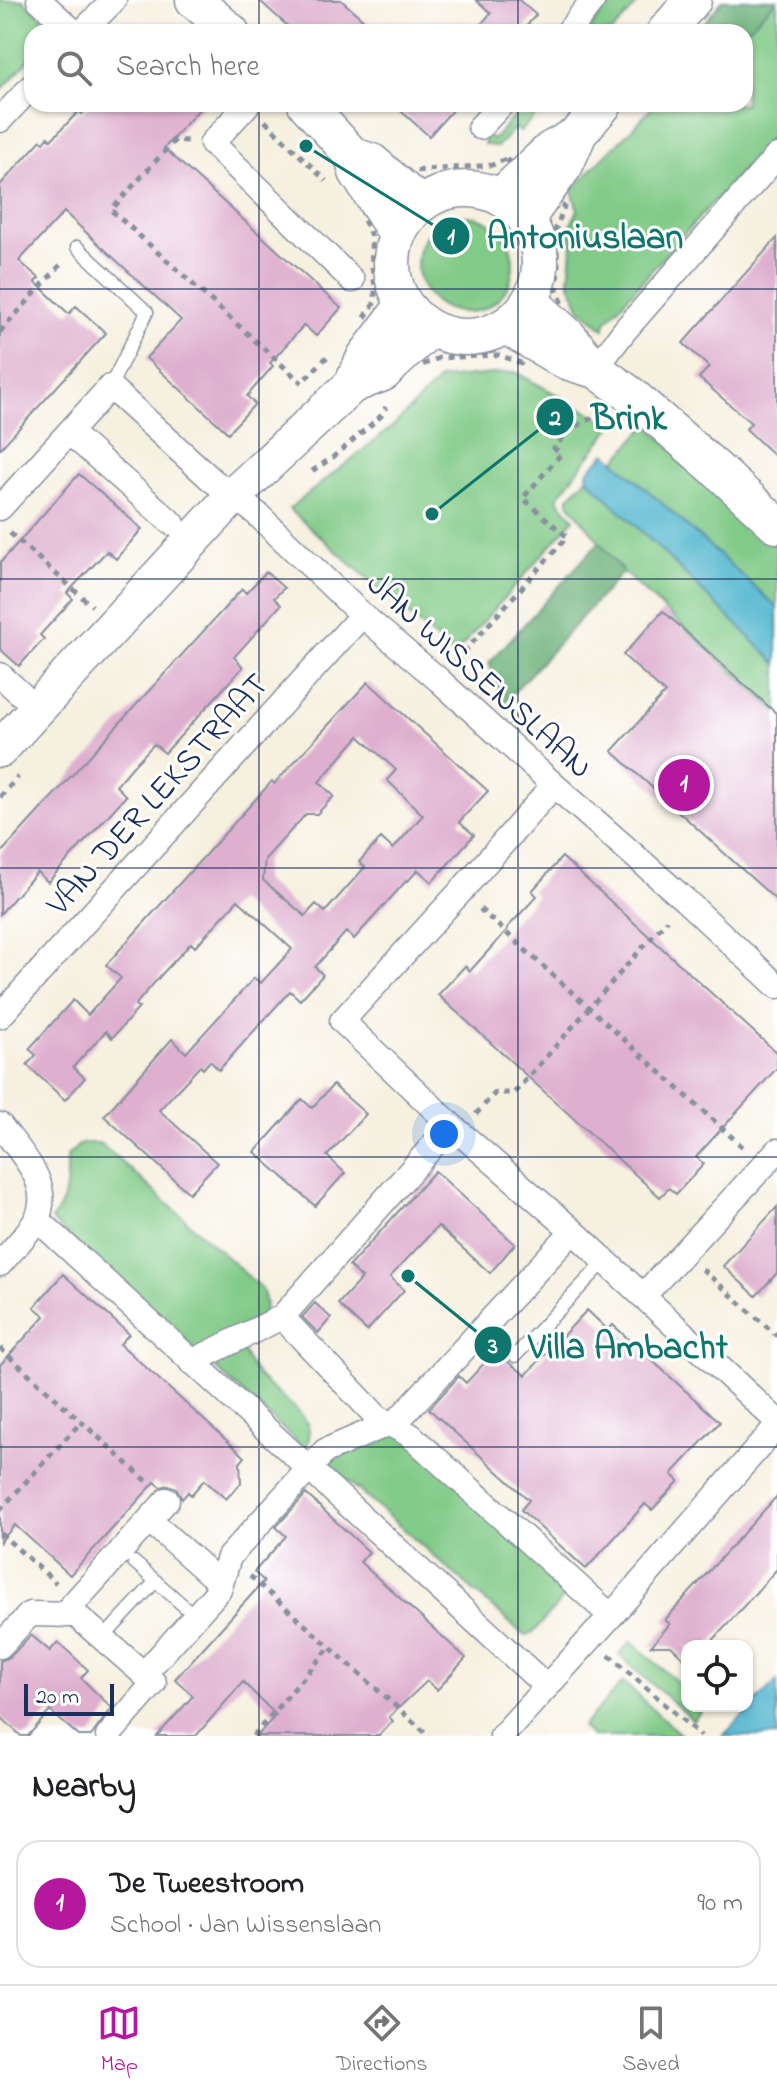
<!DOCTYPE html>
<meta charset="utf-8">
<style>
body{margin:0;font-family:"Indie Flower",sans-serif;background:#f6f6f6;color:#202124}
.controls{position:absolute;right:24px;bottom:24px;display:grid;overflow:hidden;border-radius:16px;box-shadow:0 2px 6px #0004}
.controls button{width:72px;height:72px;display:grid;place-items:center;padding:0;border:0;border-bottom:2px solid #e0e0e0;background:#fff;color:#202124;font:40px sans-serif}
.scale{position:absolute;left:24px;bottom:20px;width:90px;box-sizing:border-box;padding-left:8px;border:4px solid #1b2f5e;border-top:0;font-size:22px;line-height:28px;white-space:nowrap;color:#1b2f5e;-webkit-text-stroke:6px #fff;paint-order:stroke}
.you{position:absolute;left:444px;top:1134px;width:28px;height:28px;margin:-20px;border:6px solid #fff;border-radius:50%;background:#1a73e8;box-shadow:0 0 0 12px #1a73e833}
.badge{display:grid;place-items:center;width:52px;height:52px;border-radius:50%;background:#b5179e;color:#fff;font-size:26px;font-weight:700}
.pin{position:absolute;translate:-50% -50%;border:4px solid #fff;box-shadow:0 2px 8px #0006}
.list{margin:0;padding:0;list-style:none}
h2{display:flex;justify-content:space-between;align-items:center;height:104px;margin:0;padding:0 32px;font-size:34px}
h2 small{font-size:26px;font-weight:400;color:#757577}
.list li{display:grid;grid-template-columns:52px 1fr auto;gap:24px;align-items:center;box-sizing:border-box;height:128px;margin:0 16px 16px;padding:0 16px;border:2px solid #e0e0e0;border-radius:24px}
.list b{display:block;font-size:30px;white-space:nowrap}
.list p{margin:0;font-size:26px;white-space:nowrap;color:#757577}
.list em{font-size:26px;font-style:normal;color:#757577}
.icon{flex:none;width:44px;height:44px;fill:none;stroke:currentColor;stroke-width:2;stroke-linecap:round;stroke-linejoin:round}
.map{position:relative;flex:none;width:777px;height:1736px;overflow:hidden}
.search{position:absolute;background:#fff;box-shadow:0 2px 6px #0004;left:24px;right:24px;top:24px;height:88px;display:flex;align-items:center;gap:20px;box-sizing:border-box;padding:0 28px;border-radius:24px;color:#757577;font-size:30px}
.sheet{height:248px;background:#fff}
nav{display:flex;justify-content:space-around;align-items:center;box-sizing:border-box;height:112px;border-top:2px solid #e0e0e0;background:#fff;font-size:22px;color:#757577}
nav a{display:grid;justify-items:center;gap:4px}
nav .on{color:#b5179e}
.map>svg:first-child{display:block}
.green{fill:#81ca87;stroke:#4e7c72;stroke-width:2}
.forest{fill:#68ae74;stroke:#426e69;stroke-width:2}
.water{fill:#51b6cf;stroke:#367296;stroke-width:2}
.building{fill:#deafcf;fill-rule:evenodd}
.lines{fill:none;stroke-linecap:round;stroke-linejoin:round}
.lane-casing{stroke:#88909e;stroke-width:15}
.street-casing{stroke:#88909e;stroke-width:27}
.secondary-casing{stroke:#88909e;stroke-width:39}
.path{stroke:#88909e;stroke-width:5;stroke-dasharray:6 6;stroke-linecap:butt}
.lane{stroke:#fff;stroke-width:12}
.street{stroke:#fff;stroke-width:24}
.secondary{stroke:#fff;stroke-width:36}
.grid{fill:none;stroke:#1b2f5e;stroke-width:2;stroke-opacity:0.55}
.labels{text-anchor:middle;stroke-width:6;stroke-linejoin:round;paint-order:stroke}
.street-label{font-size:34px;fill:#1b2f5e;stroke:#fff}
.leader{fill:none;stroke:#0f766e;stroke-width:3}
.callout-dot{fill:#0f766e;stroke:#fff;stroke-width:3}
.mark-label{font-size:24px;text-anchor:middle;font-weight:bold;fill:#fff}
.callout-label{font-size:36px;text-anchor:middle;font-weight:bold;fill:#0f766e;stroke:#fff;stroke-width:6;stroke-linejoin:round;paint-order:stroke}
</style>
<div class="map">
<svg width="777" height="1736" viewBox="0 0 777 1736">
<rect width="100%" height="100%" fill="#fff"/>
<filter id="ink" filterUnits="userSpaceOnUse"><feTurbulence type="fractalNoise" baseFrequency=".0125" numOctaves="2"/><feDisplacementMap in="SourceGraphic" scale="16" xChannelSelector="R" yChannelSelector="G"/><feConvolveMatrix kernelMatrix="1 2 1 2 8 2 1 2 1" color-interpolation-filters="sRGB"/></filter>
<filter id="wash" filterUnits="userSpaceOnUse"><feTurbulence type="fractalNoise" baseFrequency=".006" numOctaves="4" result="noise"/><feDisplacementMap in="SourceGraphic" scale="32" xChannelSelector="R" yChannelSelector="G"/><feGaussianBlur stdDeviation="1.8" result="paint"/><feColorMatrix in="noise" values="0 0 0 0 0 0 0 0 0 0 0 0 0 0 0 0 0 1.4 0 .05"/><feComposite in="paint" operator="in"/></filter>
<g filter="url(#wash)">
<rect width="100%" height="100%" fill="#f6f0df"/>
<path class="green" d="M 0,0 L 23,0 L 56,30 L 54,32 L 32,32 L 32,56 L 0,92 Z
M 610,0 L 641,0 L 612,32 L 588,32 Z
M 777,0 L 777,131 L 607,320 L 604,329 L 581,309 L 569,281 L 572,249 L 569,228 L 578,210 L 572,191 C 597,160 629,135 655,104 L 745,104 L 744,32 Z
M 525,104 L 546,104 L 520,132 L 515,128 L 497,147 L 484,144 L 486,134 L 493,140 Z
M417 264a48 48 0 1 1 96 0a48 48 0 1 1-96 0Z
M 515,372 L 613,425 L 557,498 L 574,519 L 454,655 L 289,509 L 393,426 L 440,379 Z
M 647,425 L 777,547 L 777,607 L 615,461 Z
M 587,478 L 777,664 L 777,712 L 623,572 L 569,503 L 569,497 Z
M 87,1143 L 99,1143 L 114,1155 L 261,1288 C 274,1314 256,1322 237,1338 C 243,1352 249,1366 259,1377 C 276,1397 324,1417 305,1449 L 51,1220 C 69,1201 67,1181 67,1156 L 79,1145 Z
M 415,1429 L 580,1579 L 534,1632 L 525,1636 L 330,1465 L 344,1443 Z
M 631,1641 L 687,1691 L 687,1706 L 705,1707 L 693,1720 L 619,1655 Z
M 623,1682 L 682,1736 L 591,1736 L 582,1727 Z"/>
<path class="forest" d="M 723,0 L 777,0 L 744,32 L 696,32 Z
M 599,542 L 623,572 L 503,704 L 489,663 Z"/>
<path class="water" d="M 606,453 L 777,607 L 777,664 L 587,478 L 587,472 Z
M 777,1681 L 777,1736 L 723,1736 Z"/>
<g id="blocks">
<path class="building" d="M 259,0 L 341,0 L 377,32 L 294,32 Z
M 476,0 L 519,0 L 536,15 L 521,32 L 474,32 L 491,13 Z
M 90,104 L 204,104 L 164,148 L 341,308 L 316,336 L 304,325 L 270,363 L 273,366 L 247,396 L 255,404 L 228,433 L 146,358 L 181,320 L 64,212 L 19,261 L 39,278 L 35,282 L 69,314 L 76,306 L 106,333 L 0,449 L 0,185 L 41,140 L 44,142 L 48,137 L 51,140 L 79,111 L 82,114 Z
M 393,104 L 458,104 L 429,136 Z
M 777,238 L 777,458 L 746,429 L 751,423 L 699,378 L 709,367 L 683,343 Z
M 79,474 L 142,529 L 116,559 L 107,551 L 67,593 L 73,599 L 40,635 L 44,639 L 19,666 L 0,649 L 0,563 Z
M 266,572 L 284,588 L 274,598 L 281,605 L 234,657 L 243,667 L 165,753 L 154,744 L 134,765 L 116,786 L 126,796 L 48,882 L 37,872 L 0,914 L 0,854 L 242,589 L 246,593 Z
M 663,611 L 777,714 L 777,901 L 612,751 L 665,693 L 623,655 Z
M 368,682 L 488,791 L 459,822 L 474,835 L 432,882 L 418,870 L 408,881 L 407,880 L 354,939 L 346,932 L 315,967 L 323,975 L 300,1000 L 290,991 L 219,1070 L 210,1061 L 203,1069 L 200,1066 L 159,1110 L 217,1163 L 189,1193 L 104,1116 L 172,1039 L 186,1053 L 254,978 L 261,983 L 292,949 L 238,900 L 195,947 L 191,943 L 162,974 L 135,1005 L 139,1008 L 112,1038 L 106,1031 L 73,1067 L 85,1078 L 65,1100 L 27,1065 L 36,1055 L 29,1049 L 73,1000 L 88,1015 L 121,978 L 106,965 L 272,781 L 274,784 ZM 359,736 L 396,770 L 387,780 L 423,815 L 393,849 L 381,838 L 359,862 L 365,867 L 325,912 L 316,904 L 305,916 L 263,880 L 265,859 L 306,814 L 317,814 L 334,796 L 319,782 Z
M 562,857 L 777,1053 L 777,1068 L 696,1157 L 704,1164 L 676,1194 L 669,1188 L 660,1197 L 438,995 L 465,966 L 470,971 L 508,929 L 507,928 L 537,896 L 532,891 Z
M 333,1085 L 366,1114 L 327,1156 L 345,1173 L 315,1206 L 255,1152 L 302,1099 L 312,1108 Z
M 435,1171 L 515,1244 L 490,1273 L 438,1226 L 390,1277 L 404,1290 L 367,1331 L 338,1304 L 362,1278 L 349,1266 Z
M 777,1207 L 777,1273 L 756,1296 L 723,1266 Z
M 63,1274 L 129,1334 L 120,1344 L 245,1457 L 240,1463 L 241,1483 L 226,1499 L 204,1480 L 191,1495 L 188,1492 L 182,1499 L 176,1488 L 169,1485 L 161,1487 L 155,1482 L 70,1575 L 15,1525 L 0,1542 L 0,1365 L 45,1316 L 34,1307 Z
M 315,1303 L 331,1318 L 318,1333 L 302,1317 Z
M 587,1310 L 608,1330 L 613,1325 L 720,1422 L 672,1474 L 679,1481 L 652,1510 L 645,1504 L 586,1569 L 521,1510 L 529,1500 L 429,1409 L 459,1376 L 466,1383 L 497,1349 L 509,1363 L 526,1375 Z
M 306,1494 L 369,1552 L 360,1562 L 466,1658 L 437,1690 L 427,1681 L 389,1717 L 393,1721 L 379,1736 L 257,1736 L 276,1715 L 243,1682 L 196,1736 L 157,1736 L 193,1696 L 175,1679 L 264,1581 L 254,1572 L 286,1536 L 276,1527 Z
M 777,1496 L 777,1569 L 708,1646 L 687,1646 L 687,1661 L 671,1646 L 651,1646 L 670,1624 L 665,1620 Z
M 31,1635 L 50,1651 L 58,1642 L 88,1670 L 81,1678 L 112,1708 L 91,1736 L 79,1736 L 50,1711 L 28,1736 L 21,1736 L 0,1716 L 0,1661 L 10,1657 Z"/>
</g>
</g>
<g filter="url(#ink)">
<use href="#blocks" fill-opacity="0" stroke="#88909e" stroke-width="2"/>
<g class="lines">
<g class="lane-casing">
<path id="lane" d="M 77,247 L 147,312 L 110,387
M 515,1356 L 605,1261
M 134,1562 L 185,1607
M 103,1638 L 156,1581"/>
</g>
<g class="street-casing">
<path id="street" d="M 39,0 L 74,32
M 82,32 L 114,0
M 568,32 L 593,0
M 248,104 L 212,143 L 352,280
M 0,120 L 32,86
M 480,127 L 502,104
M 595,369 L 625,330 L 777,156
M 69,432 L 173,524
M 0,508 L 110,387 L 212,480 L 256,513 L 362,615 L 439,680 L 554,785 L 685,900 L 777,986
M 0,675 L 21,694
M 554,785 L 461,891 L 342,1021 L 451,1125 L 573,1231 L 777,1421
M 0,1016 L 362,615
M 0,1125 C 19,1151 55,1185 36,1220 C 28,1234 11,1251 0,1264
M 37,1219 L 547,1687
M 643,1296 L 777,1151
M 282,1317 L 451,1125
M 191,1362 L 282,1317 L 377,1417 L 410,1435 L 611,1616
M 149,1520 L 221,1584
M 63,1615 L 167,1500
M 0,1646 L 30,1614 L 76,1615 L 154,1683 L 108,1736
M 144,1674 L 219,1590 L 229,1557 L 325,1451 L 399,1419 L 573,1231
M 502,1736 L 611,1616 L 777,1426"/>
</g>
<g class="secondary-casing">
<path id="secondary" d="M 194,0 L 231,32
M 665,32 L 693,0
M 306,104 L 353,156 L 357,172 L 397,234
M 353,156 L 372,162 L 420,204
M392 263a74 74 0 1 1 148 0a74 74 0 1 1-148 0Z
M 500,197 L 550,150 L 575,136
M 526,219 L 565,165 L 579,133 L 604,104
M 530,301 L 569,337 L 595,369 L 631,395 L 723,475 L 777,525
M 506,326 L 563,360 L 589,368
M 352,385 L 365,357 L 404,305
M 0,749 L 234,495 L 352,385 L 383,373 L 430,329"/>
</g>
<path class="path" d="M 265,121 L 326,181
M 187,141 L 175,140 L 111,210 L 302,383
M 506,159 L 564,207 L 555,231 L 558,262 L 557,291 L 567,312 L 554,323 L 521,363 L 499,355 L 439,358 L 420,366 L 364,319 L 375,302 L 375,287 L 372,267 L 371,238 L 368,227 L 361,216 L 413,171 L 492,165 Z
M 0,332 L 63,262
M 306,378 L 327,357
M 312,471 L 332,458 L 381,416 L 386,407
M 10,533 L 92,606
M 456,661 L 567,537 L 523,498 L 561,454 L 554,448 L 569,431 L 602,412
M 0,797 L 18,777
M 480,909 L 745,1149
M 476,1114 L 495,1093 L 514,1093 L 667,920
M 702,1269 L 777,1336
M 0,1348 L 149,1483
M 0,1510 L 81,1422
M 0,1533 L 56,1583
M 250,1576 L 429,1736
M 609,1655 L 701,1736
M 253,1736 L 330,1647"/>
<use href="#lane" class="lane"/>
<use href="#street" class="street"/>
<use href="#secondary" class="secondary"/>
</g>
</g>
<path class="grid" d="M 259,0 L 259,32M 518,0 L 518,32M 259,104 L 259,1736M 518,104 L 518,1736M 0,289 L 777,289M 0,579 L 777,579M 0,868 L 777,868M 0,1157 L 777,1157M 0,1447 L 777,1447"/>
<g class="labels">
<g class="street-label">
<text transform="translate(481 674) rotate(42)" y="12">JAN WISSENSLAAN</text>
<text transform="translate(156 793) rotate(-48)" y="12">VAN DER LEKSTRAAT</text>
</g>
</g>
<path class="leader" d="M306 146L451 236M432 514L555 417M408 1276L493 1345"/>
<g class="callout-dot">
<circle cx="306" cy="146" r="8"/>
<circle cx="432" cy="514" r="8"/>
<circle cx="408" cy="1276" r="8"/>
<circle cx="451" cy="236" r="20"/>
<circle cx="555" cy="417" r="20"/>
<circle cx="493" cy="1345" r="20"/>
</g>
<g class="mark-label">
<text x="451" y="244">1</text>
<text x="555" y="425">2</text>
<text x="493" y="1353">3</text>
</g>
<g class="callout-label">
<text x="585" y="248">Antoniuslaan</text>
<text x="629" y="429">Brink</text>
<text x="628" y="1358">Villa Ambacht</text>
</g>
</svg>
<div class="controls">
<button><svg class="icon" aria-label="locate" viewBox="0 0 24 24"><circle cx="12" cy="12" r="6"/><path d="M12 2v4M12 18v4M2 12h4M18 12h4"/></svg></button>
</div>
<div class="scale">20 m</div>
<div class="you"></div>
<div class="pin badge" style="left:684px;top:785px">1</div>
<div class="search"><svg class="icon" aria-label="search" viewBox="0 0 24 24"><circle cx="10" cy="10" r="6"/><path d="M15 15l6 6"/></svg>Search here</div>
</div>
<section class="sheet">
<h2>Nearby<small></small></h2>
<ul class="list">
<li><span class="badge">1</span><div><b>De Tweestroom</b><p>School · Jan Wissenslaan</p></div><em>90 m</em></li>
</ul>
</section>
<nav>
<a class="on"><svg class="icon" aria-label="map" viewBox="0 0 24 24"><path d="M3 6l6-2 6 2 6-2v14l-6 2-6-2-6 2zM9 4v14M15 6v14"/></svg>Map</a>
<a><svg class="icon" aria-label="directions" viewBox="0 0 24 24"><path d="M12 3l9 9-9 9-9-9zM9 14v-3h6M13 9l2 2-2 2"/></svg>Directions</a>
<a><svg class="icon" aria-label="saved" viewBox="0 0 24 24"><path d="M7 4h10v16l-5-4-5 4z"/></svg>Saved</a>
</nav>
